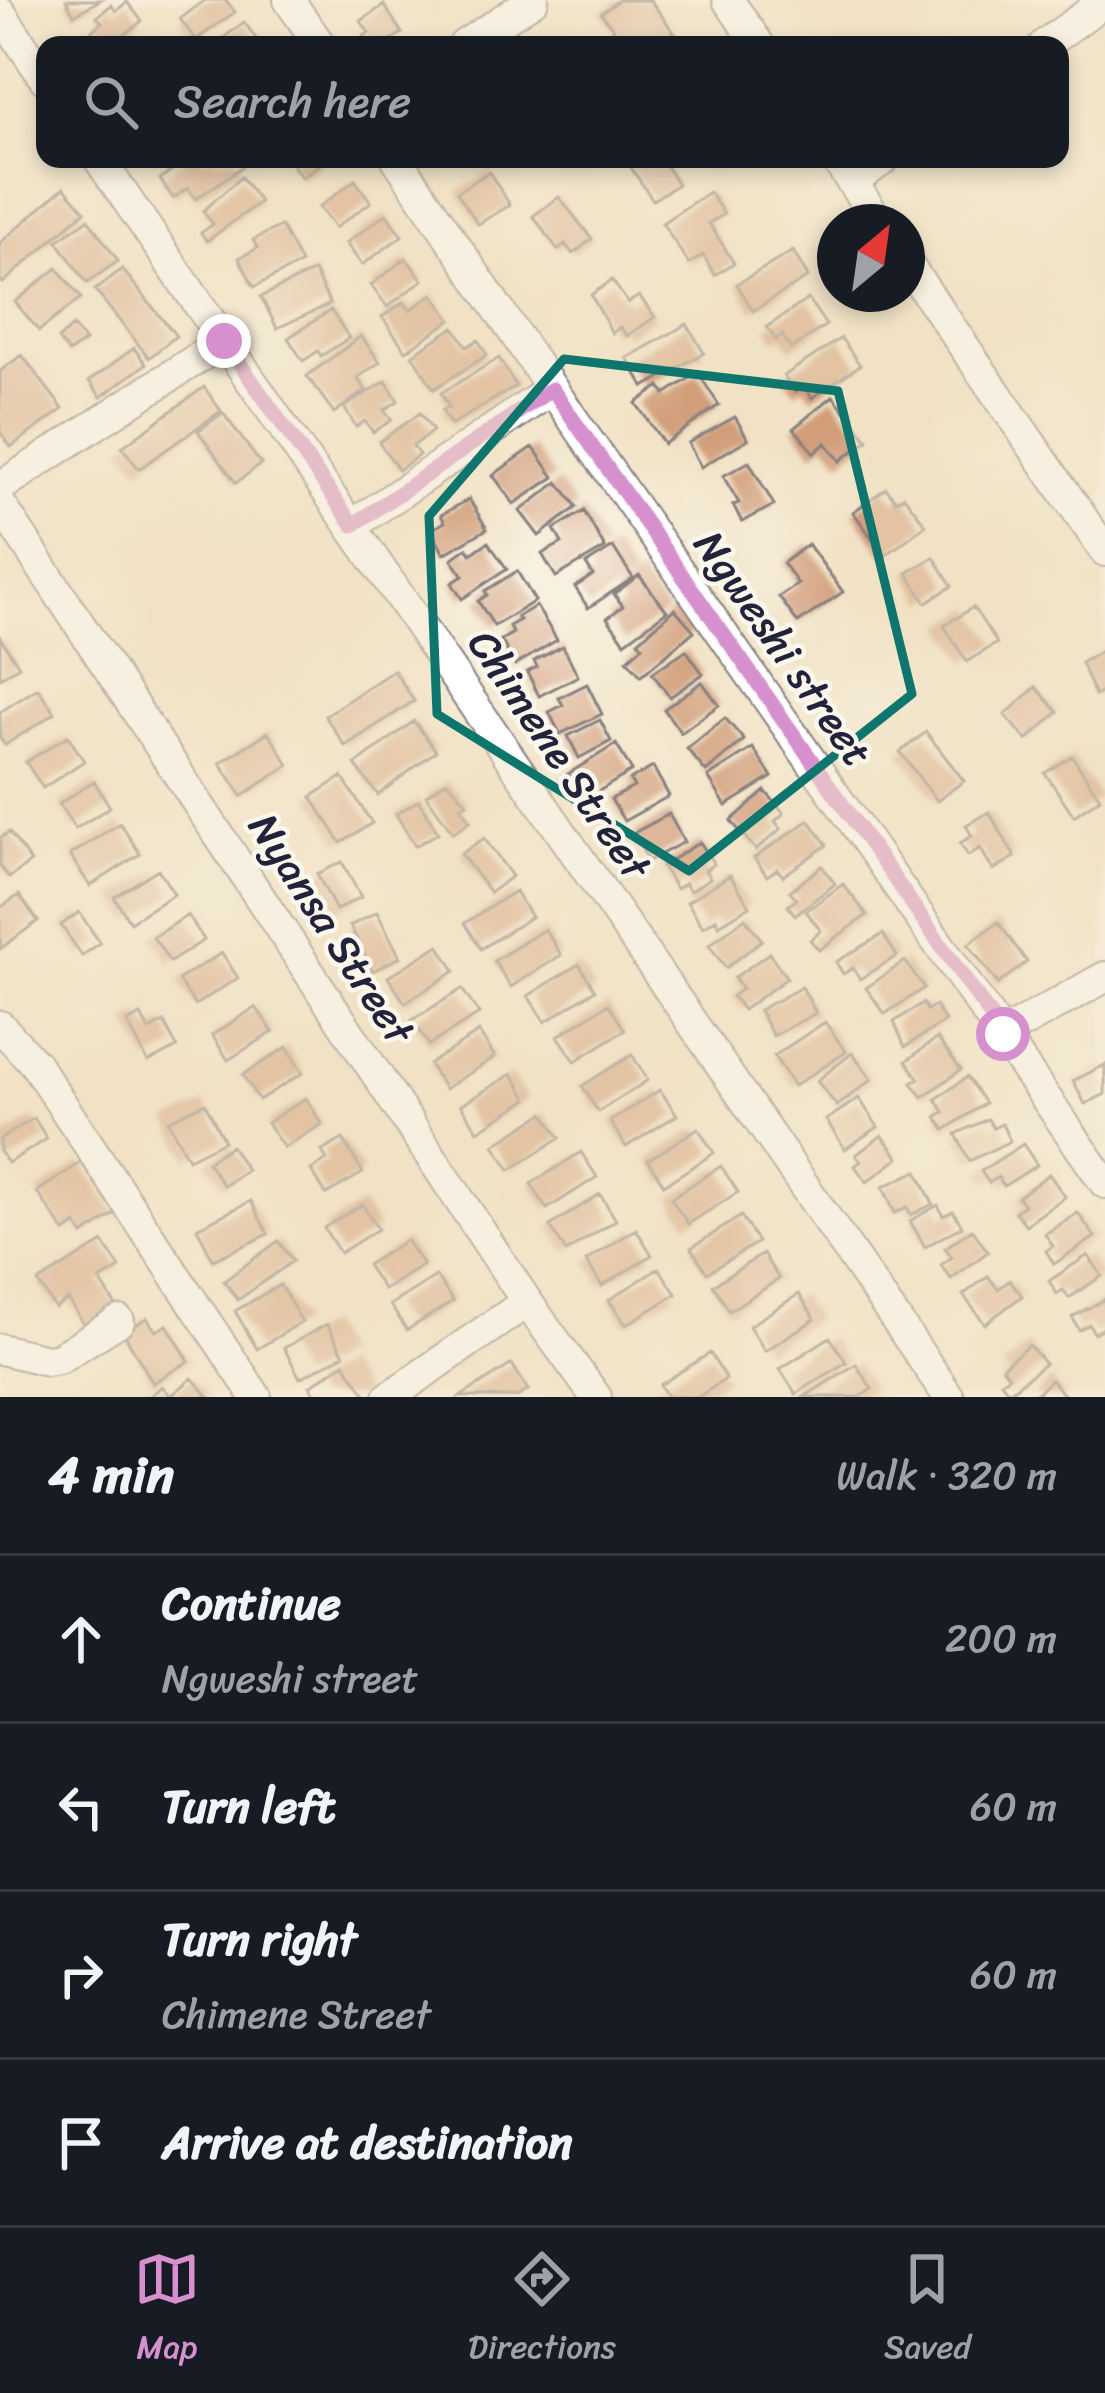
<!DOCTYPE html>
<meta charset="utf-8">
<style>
body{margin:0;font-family:Sriracha,sans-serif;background:#20242c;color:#f1f3f6}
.compass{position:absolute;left:817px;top:204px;width:108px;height:108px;border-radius:50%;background:#171b24;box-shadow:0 6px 18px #0003;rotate:29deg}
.stop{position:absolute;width:36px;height:36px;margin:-27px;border:9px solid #d690ce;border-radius:50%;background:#fff}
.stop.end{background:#d690ce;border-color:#fff;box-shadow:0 3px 12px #0008}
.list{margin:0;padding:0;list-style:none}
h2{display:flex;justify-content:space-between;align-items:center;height:156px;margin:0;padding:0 48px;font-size:51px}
h2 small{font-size:39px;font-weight:400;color:#9ea1a6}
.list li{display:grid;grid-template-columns:78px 1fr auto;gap:36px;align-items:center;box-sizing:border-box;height:168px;padding:0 48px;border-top:3px solid #363941}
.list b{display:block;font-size:45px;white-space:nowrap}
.list p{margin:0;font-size:39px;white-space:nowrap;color:#9ea1a6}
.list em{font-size:39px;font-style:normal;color:#9ea1a6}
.icon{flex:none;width:66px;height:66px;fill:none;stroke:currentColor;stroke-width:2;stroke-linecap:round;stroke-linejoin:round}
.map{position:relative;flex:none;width:1105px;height:1397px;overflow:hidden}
.search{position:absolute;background:#171b24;box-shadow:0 6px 18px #0003;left:36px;right:36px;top:36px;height:132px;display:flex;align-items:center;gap:30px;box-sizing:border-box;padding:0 42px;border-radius:24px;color:#9ea1a6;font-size:45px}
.sheet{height:828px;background:#171b24}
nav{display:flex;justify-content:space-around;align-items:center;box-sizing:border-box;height:168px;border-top:3px solid #363941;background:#171b24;font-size:33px;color:#9ea1a6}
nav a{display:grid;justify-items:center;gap:6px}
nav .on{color:#d690ce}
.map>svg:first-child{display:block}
.building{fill:#d29d79}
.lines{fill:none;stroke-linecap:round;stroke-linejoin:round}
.minor-casing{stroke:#8a8280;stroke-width:34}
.minor{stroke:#fff;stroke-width:30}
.route{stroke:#d690ce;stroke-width:15}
.marked{fill:none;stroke:#0f766e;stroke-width:9;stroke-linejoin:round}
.labels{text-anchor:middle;stroke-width:9;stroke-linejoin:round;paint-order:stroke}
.street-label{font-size:42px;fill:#22223b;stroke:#fbf7ec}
</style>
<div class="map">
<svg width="1105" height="1397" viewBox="0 0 1105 1397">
<rect width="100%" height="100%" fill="#fbf7ec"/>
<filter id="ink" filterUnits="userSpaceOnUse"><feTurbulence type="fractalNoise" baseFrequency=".00833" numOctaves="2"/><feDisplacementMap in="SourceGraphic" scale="24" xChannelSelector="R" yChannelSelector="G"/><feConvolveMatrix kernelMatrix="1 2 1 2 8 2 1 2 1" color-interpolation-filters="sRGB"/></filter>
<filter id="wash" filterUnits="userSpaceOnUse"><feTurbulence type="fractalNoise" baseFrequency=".004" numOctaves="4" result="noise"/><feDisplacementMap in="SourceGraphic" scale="48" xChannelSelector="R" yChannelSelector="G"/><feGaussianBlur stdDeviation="2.7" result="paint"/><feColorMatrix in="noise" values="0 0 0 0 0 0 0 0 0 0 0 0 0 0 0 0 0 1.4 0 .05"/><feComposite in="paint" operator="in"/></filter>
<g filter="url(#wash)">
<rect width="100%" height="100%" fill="#f1e2c5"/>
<g id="blocks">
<path class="building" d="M 66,0 L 100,0 L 74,15 Z
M 205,0 L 226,0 L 235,12 L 196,40 L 180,19 Z
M 619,0 L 650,0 L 678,38 L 668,45 L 625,45 L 601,13 Z
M 127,2 L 142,21 L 111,45 L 99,45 L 89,33 L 102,22 L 97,17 L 111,5 L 116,11 Z
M 384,5 L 402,33 L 383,45 L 370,45 L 364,36 L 369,33 L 361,21 Z
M 244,22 L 261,45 L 214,45 Z
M 187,159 L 236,159 L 242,167 L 196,199 L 188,188 L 173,198 L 160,179 Z
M 288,159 L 327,159 L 302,178 Z
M 625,159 L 661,159 L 678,184 L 653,200 Z
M 489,172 L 510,205 L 478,224 L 457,192 Z
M 241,177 L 260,202 L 207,241 L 201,233 L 213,224 L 203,211 Z
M 355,180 L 371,202 L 335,228 L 319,207 Z
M 64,187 L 85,211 L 3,283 L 0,279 L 0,243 Z
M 709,192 L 724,214 L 709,223 L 734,263 L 715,275 L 703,255 L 689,264 L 662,223 Z
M 559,197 L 592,239 L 573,254 L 565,244 L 558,250 L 533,216 Z
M 386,214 L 402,236 L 362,265 L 346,243 Z
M 88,219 L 118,261 L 87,283 L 57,241 Z
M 281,226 L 301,263 L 254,287 L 239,258 L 258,248 L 253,240 Z
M 793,251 L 808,277 L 753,311 L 737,284 Z
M 406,258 L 423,280 L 387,307 L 371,285 Z
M 57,268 L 81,298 L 39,331 L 15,302 Z
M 122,269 L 176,336 L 149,358 L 95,290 Z
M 314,271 L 330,304 L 277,328 L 261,297 Z
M 612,280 L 628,303 L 639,296 L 655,317 L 627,336 L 620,327 L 612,333 L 591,295 Z
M 433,294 L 451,320 L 406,351 L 382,317 L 404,302 L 410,310 Z
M 808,299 L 826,325 L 791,349 L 782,335 L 776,340 L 767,327 Z
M 331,310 L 349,338 L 321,356 L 318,351 L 303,361 L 288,338 Z
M 687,324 L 704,353 L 644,387 L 627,358 Z
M 73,326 L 85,341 L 69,353 L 58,339 Z
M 454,327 L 467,347 L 478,340 L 487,355 L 434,389 L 412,355 Z
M 361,336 L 380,362 L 357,378 L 366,390 L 334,413 L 307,376 Z
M 841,338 L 860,365 L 812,398 L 804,386 L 795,392 L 784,376 Z
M 134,348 L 146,364 L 101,397 L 89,381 Z
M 22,355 L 63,409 L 11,447 L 0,431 L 0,371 Z
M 499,358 L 516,386 L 451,425 L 442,411 L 449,407 L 441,393 Z
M 698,373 L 719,405 L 664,444 L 636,403 L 660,386 L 665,394 Z
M 386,381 L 398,401 L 384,410 L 392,420 L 373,432 L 365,421 L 356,427 L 344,407 Z
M 204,387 L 221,411 L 139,469 L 122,447 Z
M 833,396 L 868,440 L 840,461 L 826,443 L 814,453 L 794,428 Z
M 223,413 L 261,464 L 236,483 L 198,431 Z
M 420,413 L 433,431 L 413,446 L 419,455 L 399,470 L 379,442 Z
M 735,417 L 748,439 L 701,467 L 688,443 Z
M 533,447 L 554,477 L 514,504 L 493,475 Z
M 749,462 L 774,505 L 742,522 L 733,505 L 739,503 L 723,476 Z
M 558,482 L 577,507 L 539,536 L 520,511 Z
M 886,488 L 896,501 L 904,496 L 926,525 L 885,556 L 853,512 Z
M 469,499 L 487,529 L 444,554 L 431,530 L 445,522 L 441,515 Z
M 584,511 L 605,548 L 556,577 L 542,554 L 562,543 L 554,529 Z
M 488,542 L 507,569 L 462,599 L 452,583 L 463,576 L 452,559 L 467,548 L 471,554 Z
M 808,544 L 843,592 L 798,623 L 779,597 L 798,584 L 783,563 Z
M 613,547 L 633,578 L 588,608 L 575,587 L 593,575 L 586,564 Z
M 934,557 L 952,586 L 926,603 L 907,573 Z
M 517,571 L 535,601 L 494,626 L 478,601 L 487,595 L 485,591 Z
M 639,575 L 667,611 L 625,642 L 607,618 L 623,606 L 614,594 Z
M 536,606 L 557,640 L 515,665 L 501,640 L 513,633 L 509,626 L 520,620 L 517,617 Z
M 973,607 L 997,643 L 967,662 L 944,626 Z
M 675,609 L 694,631 L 641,676 L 627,660 L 643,646 L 638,641 Z
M 0,637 L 19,666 L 0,678 Z
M 563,646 L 578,676 L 539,696 L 527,672 L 537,667 L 534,661 Z
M 1105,649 L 1105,690 L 1095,696 L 1081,663 Z
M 686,650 L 703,674 L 670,697 L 652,673 Z
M 394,670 L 414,701 L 345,746 L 325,716 Z
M 702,682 L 719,705 L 681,733 L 664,709 Z
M 587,684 L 602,714 L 560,734 L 549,712 L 563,705 L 559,698 Z
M 1036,687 L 1058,712 L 1027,740 L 1005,715 Z
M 38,688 L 55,713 L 5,745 L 0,738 L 0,712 Z
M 725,718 L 744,740 L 706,772 L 687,749 Z
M 600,720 L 611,741 L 579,758 L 568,736 Z
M 414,721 L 436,751 L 378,795 L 355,765 Z
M 268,732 L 289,765 L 242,796 L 220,763 Z
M 926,732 L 964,781 L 937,801 L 900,752 Z
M 68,736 L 84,761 L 43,788 L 26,762 Z
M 616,744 L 632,771 L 584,800 L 568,774 Z
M 753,748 L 772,777 L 726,806 L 708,777 Z
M 1072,756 L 1100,798 L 1074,816 L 1045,773 Z
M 653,767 L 669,796 L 624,821 L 611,799 L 634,787 L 630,780 Z
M 342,777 L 372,823 L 341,843 L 311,797 Z
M 94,781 L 110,807 L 75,829 L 59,804 Z
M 447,781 L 467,803 L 461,807 L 470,821 L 453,833 L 426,795 Z
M 765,791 L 784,813 L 775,821 L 781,829 L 756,850 L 731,821 Z
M 419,800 L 438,833 L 415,846 L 396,814 Z
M 989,812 L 1015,857 L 993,870 L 980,848 L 968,856 L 960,843 L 972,836 L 966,825 Z
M 669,814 L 684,842 L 648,861 L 634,833 Z
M 809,820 L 827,845 L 783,876 L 777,869 L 767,876 L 754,858 Z
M 120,823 L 140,854 L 90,886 L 70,855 Z
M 9,832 L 31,862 L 9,878 L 0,866 L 0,838 Z
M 484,838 L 512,876 L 490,893 L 461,854 Z
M 700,842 L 714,864 L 705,870 L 710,878 L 690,891 L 685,883 L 676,889 L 662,866 Z
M 342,862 L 361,897 L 336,910 L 317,874 Z
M 822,866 L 835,884 L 795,915 L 788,906 L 797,899 L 790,891 Z
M 158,869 L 174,894 L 130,922 L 114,897 Z
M 730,875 L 750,906 L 719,925 L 716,919 L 703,927 L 687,902 Z
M 843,884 L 867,915 L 819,950 L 810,940 L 821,931 L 806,911 Z
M 515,891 L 531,917 L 481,949 L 465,923 Z
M 19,895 L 38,921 L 0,949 L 0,908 Z
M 79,912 L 100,943 L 82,956 L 61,925 Z
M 377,912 L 400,957 L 373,971 L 350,926 Z
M 188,915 L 204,940 L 170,962 L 153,937 Z
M 745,918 L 762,940 L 726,968 L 709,945 Z
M 998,922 L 1027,962 L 998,984 L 968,944 Z
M 545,929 L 561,955 L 511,987 L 494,961 Z
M 883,934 L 897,956 L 860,979 L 853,968 L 843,974 L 836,962 Z
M 439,945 L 455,971 L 405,1003 L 388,977 Z
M 222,953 L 238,978 L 195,1005 L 178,980 Z
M 769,953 L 787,978 L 743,1010 L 732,996 L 742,989 L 734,978 Z
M 905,961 L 924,988 L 885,1014 L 866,988 Z
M 579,964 L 595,990 L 545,1022 L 528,996 Z
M 802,987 L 816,1013 L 773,1036 L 759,1010 Z
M 462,989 L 479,1014 L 429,1045 L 412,1020 Z
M 923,1003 L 927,1010 L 935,1006 L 945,1021 L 905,1047 L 894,1022 Z
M 608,1004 L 625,1030 L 575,1061 L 558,1036 Z
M 256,1007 L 273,1032 L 228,1060 L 212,1035 Z
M 141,1015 L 149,1030 L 164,1022 L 177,1047 L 148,1062 L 127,1022 Z
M 825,1022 L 846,1052 L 794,1086 L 774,1056 Z
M 479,1032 L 495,1057 L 445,1089 L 429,1064 Z
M 937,1038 L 961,1070 L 923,1097 L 912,1083 L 919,1079 L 906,1061 Z
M 287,1047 L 303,1073 L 259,1100 L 243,1075 Z
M 852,1053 L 872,1079 L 837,1106 L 817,1081 Z
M 632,1055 L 648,1080 L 598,1112 L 582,1086 Z
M 1105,1065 L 1105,1094 L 1085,1104 L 1073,1081 Z
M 512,1074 L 528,1099 L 478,1131 L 461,1105 Z
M 967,1077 L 985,1103 L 945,1130 L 936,1117 L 944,1112 L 936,1099 Z
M 660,1090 L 677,1115 L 626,1147 L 610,1121 Z
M 306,1098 L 322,1124 L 284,1148 L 267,1123 Z
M 859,1098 L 878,1127 L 845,1149 L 826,1120 Z
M 205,1103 L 224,1141 L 188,1159 L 168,1121 Z
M 544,1113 L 560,1138 L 510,1170 L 494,1145 Z
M 34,1118 L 47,1139 L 8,1163 L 0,1151 L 0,1139 Z
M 988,1119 L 993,1128 L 1002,1124 L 1010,1141 L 969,1161 L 956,1134 Z
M 698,1128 L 714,1153 L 664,1185 L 648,1160 Z
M 882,1135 L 899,1158 L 867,1182 L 855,1166 L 861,1161 L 856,1155 Z
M 343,1139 L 363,1173 L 326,1194 L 311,1170 L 327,1160 L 322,1151 Z
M 1023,1144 L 1037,1165 L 1004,1186 L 998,1177 L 989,1183 L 981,1171 Z
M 231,1146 L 247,1170 L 224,1186 L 207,1162 Z
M 581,1152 L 597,1177 L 547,1209 L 531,1184 Z
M 81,1162 L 116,1213 L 83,1235 L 76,1224 L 65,1232 L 37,1192 Z
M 721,1166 L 738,1192 L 688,1224 L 671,1198 Z
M 917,1171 L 933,1204 L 911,1215 L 907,1207 L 895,1213 L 883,1187 Z
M 1049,1174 L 1065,1197 L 1026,1225 L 1015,1212 L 1024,1205 L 1018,1197 Z
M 600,1194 L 616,1220 L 566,1252 L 550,1226 Z
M 251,1201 L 268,1234 L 213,1260 L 197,1228 Z
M 362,1204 L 378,1229 L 340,1253 L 324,1228 Z
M 938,1205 L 943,1216 L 953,1211 L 962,1226 L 925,1247 L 910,1221 Z
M 1078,1213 L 1095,1237 L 1054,1264 L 1046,1251 L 1053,1246 L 1045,1234 Z
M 741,1216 L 758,1242 L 707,1273 L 691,1248 Z
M 636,1229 L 652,1255 L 602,1286 L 586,1261 Z
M 972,1229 L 988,1252 L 951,1279 L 941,1265 L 952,1257 L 945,1248 Z
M 406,1240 L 423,1265 L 384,1290 L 367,1265 Z
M 278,1241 L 293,1261 L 238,1300 L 224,1281 Z
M 103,1242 L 120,1268 L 100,1280 L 119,1311 L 88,1331 L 68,1299 L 55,1308 L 38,1282 Z
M 763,1254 L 779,1279 L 729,1311 L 713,1285 Z
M 1088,1255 L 1102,1276 L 1069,1298 L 1063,1290 L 1057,1294 L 1049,1281 Z
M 659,1268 L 676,1294 L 626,1325 L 609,1300 Z
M 436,1276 L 453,1301 L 407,1330 L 390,1305 Z
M 988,1276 L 998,1289 L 1010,1280 L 1022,1296 L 985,1324 L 963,1295 Z
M 280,1285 L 302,1322 L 257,1349 L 235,1311 Z
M 799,1294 L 815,1319 L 765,1351 L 749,1326 Z
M 1105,1299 L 1105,1327 L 1094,1333 L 1089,1324 L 1079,1330 L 1072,1317 Z
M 147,1318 L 156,1331 L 167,1325 L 189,1361 L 153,1383 L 123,1332 Z
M 327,1324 L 344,1355 L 300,1378 L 284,1348 Z
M 830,1337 L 846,1362 L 796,1394 L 780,1369 Z
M 1029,1345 L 1045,1364 L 1009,1392 L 1001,1382 L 1009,1376 L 1002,1367 Z
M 710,1353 L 726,1379 L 698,1397 L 668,1397 L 660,1385 Z
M 344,1363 L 365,1393 L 359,1397 L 317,1397 L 310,1386 Z
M 512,1364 L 528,1390 L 517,1397 L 460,1397 Z
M 856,1364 L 872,1389 L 860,1397 L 804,1397 Z
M 192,1378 L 209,1397 L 149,1397 L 162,1386 L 171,1396 Z
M 1051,1380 L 1066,1397 L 1033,1397 Z"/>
</g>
</g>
<g filter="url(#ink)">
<use href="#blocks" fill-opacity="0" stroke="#8a8280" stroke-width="3"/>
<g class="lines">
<g class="minor-casing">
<path id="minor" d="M 289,0 L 320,45
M 728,0 L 759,45
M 0,12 L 45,79
M 464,45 L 533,0
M 1044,45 L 1105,1
M 99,159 L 949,1397
M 397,159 L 552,389 L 1105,1183
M 836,159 L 879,222
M 852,182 L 884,159
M 907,264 L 1105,551
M 0,487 L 224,341
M 0,504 L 527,1302 L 596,1397
M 353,525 L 552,389
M 0,1026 L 35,1064 L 256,1397
M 1003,1034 L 1105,977
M 0,1349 L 47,1360 L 59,1358 L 119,1321
M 389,1397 L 527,1302"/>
</g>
<use href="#minor" class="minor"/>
</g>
</g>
<g class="lines" filter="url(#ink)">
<path class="route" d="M 224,341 L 353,525 L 552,389 L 1003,1034"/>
</g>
<path d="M0 0H1105V1397H0ZM 564,359 L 838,391 L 912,694 L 689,871 L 437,714 L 429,516 Z" fill="#f1e2c5" fill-opacity=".55" fill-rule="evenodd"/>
<path class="marked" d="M 564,359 L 838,391 L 912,694 L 689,871 L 437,714 L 429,516 Z"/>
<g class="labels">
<g class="street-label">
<text transform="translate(784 648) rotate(55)" y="15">Ngweshi street</text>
<text transform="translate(560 754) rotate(56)" y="15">Chimene Street</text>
<text transform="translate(332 928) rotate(57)" y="15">Nyansa Street</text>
</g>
</g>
</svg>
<svg class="compass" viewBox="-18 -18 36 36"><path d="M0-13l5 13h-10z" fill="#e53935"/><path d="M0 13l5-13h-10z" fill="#9ea1a6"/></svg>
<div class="stop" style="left:1003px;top:1034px"></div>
<div class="stop end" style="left:224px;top:341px"></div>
<div class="search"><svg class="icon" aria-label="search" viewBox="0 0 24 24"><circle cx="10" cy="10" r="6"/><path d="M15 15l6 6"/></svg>Search here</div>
</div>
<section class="sheet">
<h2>4 min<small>Walk · 320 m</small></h2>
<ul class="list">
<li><svg class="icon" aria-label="ahead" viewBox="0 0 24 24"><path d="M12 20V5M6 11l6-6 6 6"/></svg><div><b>Continue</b><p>Ngweshi street</p></div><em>200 m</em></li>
<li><svg class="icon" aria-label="left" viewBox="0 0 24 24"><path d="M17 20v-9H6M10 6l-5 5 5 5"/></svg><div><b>Turn left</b></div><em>60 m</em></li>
<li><svg class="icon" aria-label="right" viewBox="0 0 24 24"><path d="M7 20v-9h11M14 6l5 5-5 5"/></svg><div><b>Turn right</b><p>Chimene Street</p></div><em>60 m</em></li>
<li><svg class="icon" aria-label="arrive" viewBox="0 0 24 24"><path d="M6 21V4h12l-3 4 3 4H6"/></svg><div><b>Arrive at destination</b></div></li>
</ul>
</section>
<nav>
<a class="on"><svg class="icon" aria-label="map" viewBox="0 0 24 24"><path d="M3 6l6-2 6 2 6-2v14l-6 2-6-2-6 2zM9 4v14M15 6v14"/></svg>Map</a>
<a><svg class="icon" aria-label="directions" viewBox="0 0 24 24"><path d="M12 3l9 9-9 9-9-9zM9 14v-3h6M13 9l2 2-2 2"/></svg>Directions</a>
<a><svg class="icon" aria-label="saved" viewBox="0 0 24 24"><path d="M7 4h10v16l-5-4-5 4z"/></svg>Saved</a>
</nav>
